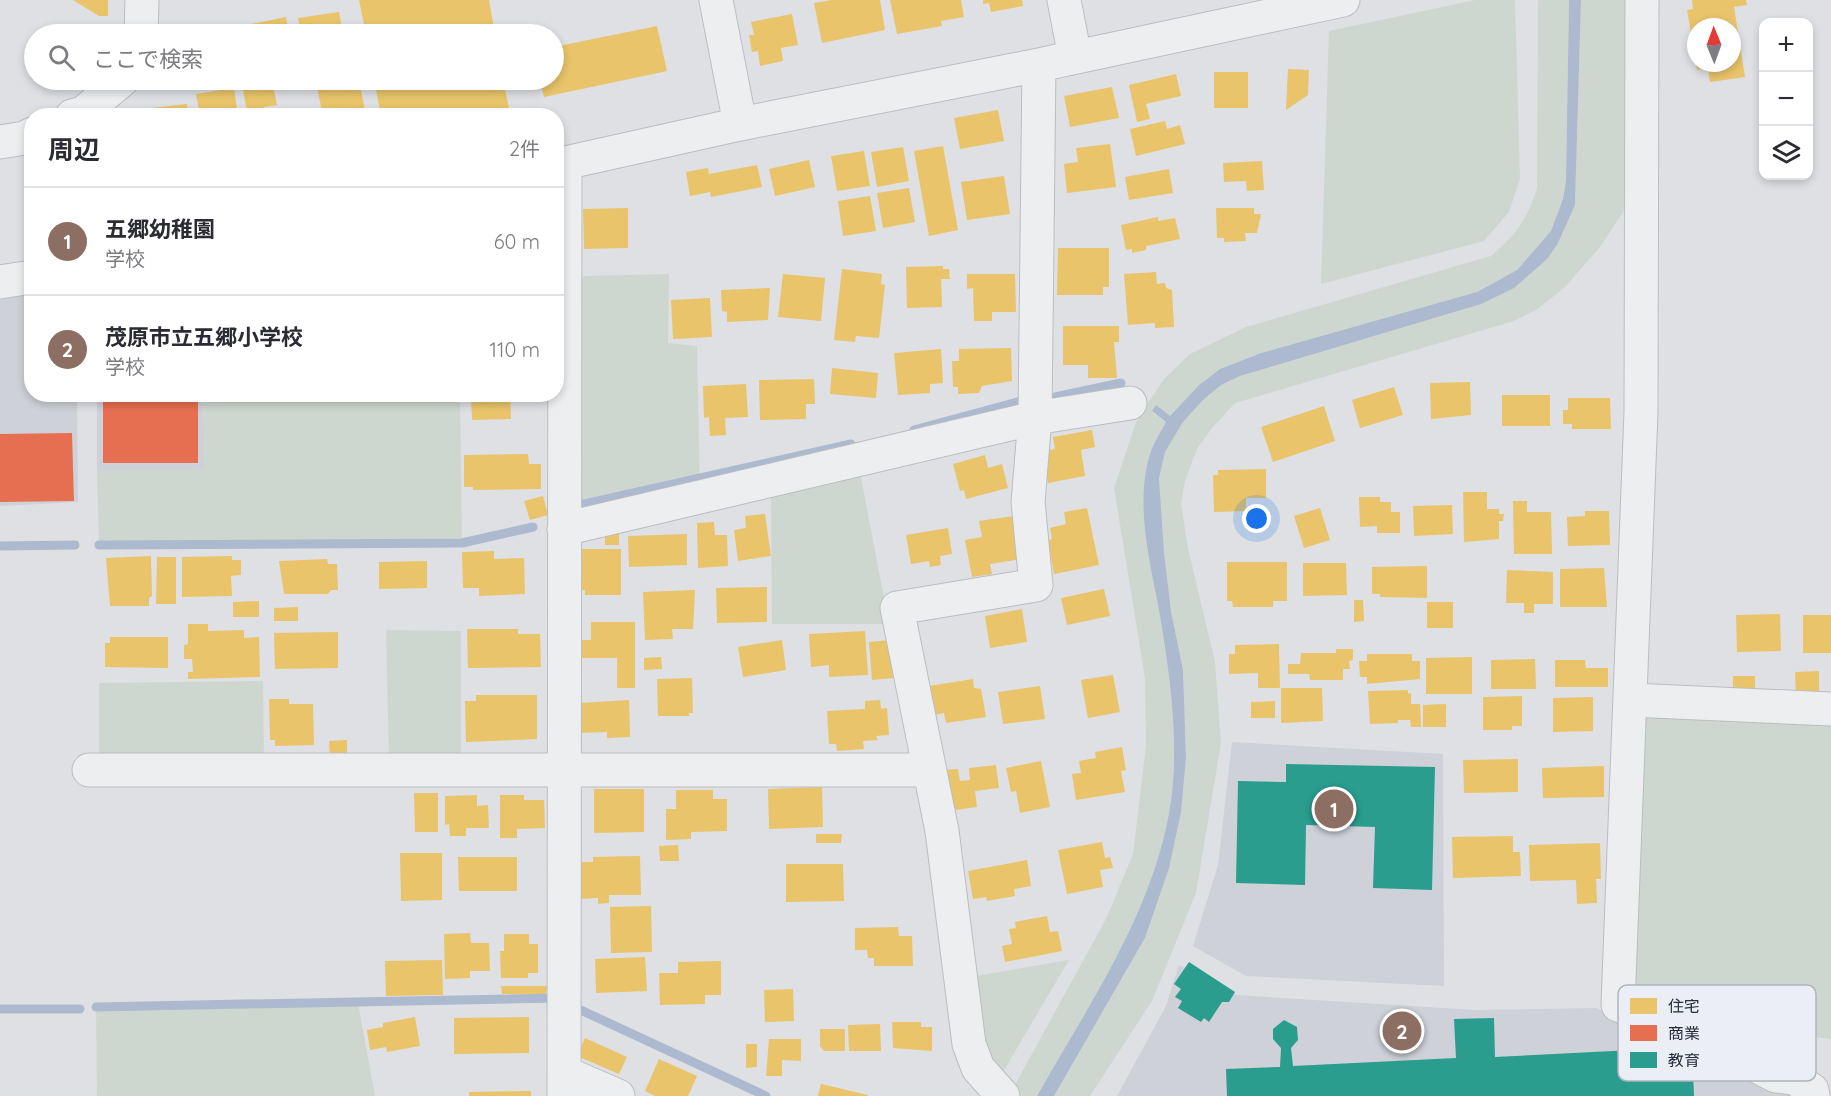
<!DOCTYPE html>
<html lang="ja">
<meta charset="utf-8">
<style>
body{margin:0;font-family:Quicksand,"Noto Sans JP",sans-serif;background:#f2f2f3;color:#2b2b33}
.controls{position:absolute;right:18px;top:18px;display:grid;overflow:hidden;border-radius:12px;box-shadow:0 3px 9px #0003}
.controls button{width:54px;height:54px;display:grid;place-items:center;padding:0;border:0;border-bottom:2px solid #e1e1e2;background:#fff;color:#2b2b33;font:30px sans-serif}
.compass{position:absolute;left:1687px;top:18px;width:54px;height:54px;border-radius:50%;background:#fff;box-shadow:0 3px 9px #0003;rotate:359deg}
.you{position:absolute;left:1257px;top:519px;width:21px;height:21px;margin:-15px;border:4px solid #fff;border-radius:50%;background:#1a73e8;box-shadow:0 0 0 9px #1a73e833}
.badge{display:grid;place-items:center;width:39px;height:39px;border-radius:50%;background:#111827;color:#fff;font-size:20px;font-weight:700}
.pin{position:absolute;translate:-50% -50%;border:3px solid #fff;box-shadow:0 2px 6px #0006}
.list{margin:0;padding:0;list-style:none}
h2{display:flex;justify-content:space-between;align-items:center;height:78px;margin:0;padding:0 24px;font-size:26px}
h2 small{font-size:20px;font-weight:400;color:#7c7c81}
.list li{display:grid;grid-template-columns:39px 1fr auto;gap:18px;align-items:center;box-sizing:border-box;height:108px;padding:0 24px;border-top:2px solid #e1e1e2}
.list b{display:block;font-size:22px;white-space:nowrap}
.list p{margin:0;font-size:20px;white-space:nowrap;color:#7c7c81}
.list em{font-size:20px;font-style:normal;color:#7c7c81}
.icon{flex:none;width:33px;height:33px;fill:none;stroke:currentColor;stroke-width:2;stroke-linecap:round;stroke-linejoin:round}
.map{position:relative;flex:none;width:1831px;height:1096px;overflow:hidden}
.search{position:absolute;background:#fff;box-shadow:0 3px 9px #0003;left:24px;top:24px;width:540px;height:66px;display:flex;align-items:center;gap:15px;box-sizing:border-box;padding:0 21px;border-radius:33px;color:#7c7c81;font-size:22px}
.panel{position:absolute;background:#fff;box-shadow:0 3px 9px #0003;left:24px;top:108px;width:540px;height:294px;border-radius:24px}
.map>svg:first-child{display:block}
.built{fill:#ced1d8}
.green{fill:#ced7cf}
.water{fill:#acb9cf}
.homes{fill:#e9c46a}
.shops{fill:#e76f51}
.schools{fill:#2a9d8f}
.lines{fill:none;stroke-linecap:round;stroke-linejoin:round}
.stream{stroke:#acb9cf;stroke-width:9}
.minor-casing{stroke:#bbbdc0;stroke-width:35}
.minor{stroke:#edeef0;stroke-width:33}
.key{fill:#ebeef4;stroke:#b0b4bd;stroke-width:1.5}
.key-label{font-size:16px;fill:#262c3c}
</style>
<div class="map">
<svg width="1831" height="1096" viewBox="0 0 1831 1096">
<rect width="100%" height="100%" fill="#dee0e4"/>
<path class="built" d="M 31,295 L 32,394 L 77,395 L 78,502 L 0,506 L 0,299 Z
M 97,395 L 248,395 L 203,395 L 205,470 L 97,471 Z
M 1232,742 L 1443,754 L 1444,986 L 1246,976 L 1193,946 L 1218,865 Z
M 1179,965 L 1236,995 L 1475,1010 L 1596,1008 L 1796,1096 L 1117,1096 L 1166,1006 Z"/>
<path class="green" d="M 1475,0 L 1515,0 L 1520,179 L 1509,212 L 1484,241 L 1321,284 L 1329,31 Z
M 1538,0 L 1569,0 L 1566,180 L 1563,199 L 1551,231 L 1517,270 L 1499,280 L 1477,292 L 1261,353 L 1220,369 L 1199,385 L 1170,416 L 1152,412 L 1166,422 C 1161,432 1153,443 1150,454 C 1134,505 1151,565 1160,616 C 1170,675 1179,740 1171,801 C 1155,910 1090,1002 1037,1096 L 1019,1096 L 1011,1092 L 1107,917 L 1133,854 L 1146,746 L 1145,678 L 1114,488 L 1135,425 L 1145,407 L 1164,379 L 1190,354 L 1246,327 L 1491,256 C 1516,235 1527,220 1537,188 Z
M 1581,0 L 1625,0 L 1625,209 L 1600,247 L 1564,288 L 1536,310 L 1514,321 L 1235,403 L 1212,428 L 1197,449 L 1185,481 L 1181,504 L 1188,548 L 1215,662 L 1221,743 L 1196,893 L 1152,1001 L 1090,1096 L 1054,1096 L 1145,938 L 1181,812 L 1186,758 L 1183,670 L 1171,611 L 1164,552 L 1159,478 L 1165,452 L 1183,422 L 1203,400 L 1221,385 L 1240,376 L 1514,288 L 1575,205 Z
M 669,274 L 668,343 L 697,346 L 700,491 L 572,518 L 575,287 L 584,276 Z
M 203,395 L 460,395 L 462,543 L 99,545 L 97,471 L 205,469 Z
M 860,472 L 889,624 L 772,624 L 771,493 Z
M 386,630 L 461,631 L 461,761 L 389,761 Z
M 263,681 L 264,763 L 99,763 L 99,683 Z
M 1650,715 L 1831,723 L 1831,1039 L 1775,1032 L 1772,1060 L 1634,1000 L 1638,725 Z
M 1069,960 L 997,1082 L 979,1050 L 970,977 Z
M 358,1003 L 375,1096 L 97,1096 L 96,1007 Z"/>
<path class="water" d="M 1569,0 L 1581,0 L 1575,205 L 1557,245 L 1547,259 L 1514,288 L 1481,304 L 1240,376 L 1221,385 L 1203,400 L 1183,422 L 1165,452 L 1159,478 L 1164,552 L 1171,611 L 1183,670 L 1186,758 L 1181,812 L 1169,868 L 1145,938 L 1054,1096 L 1037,1096 C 1090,1002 1155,910 1171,801 C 1179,740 1170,676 1160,616 C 1151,565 1134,506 1150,454 C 1153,443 1161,432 1166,422 L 1152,411 L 1156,405 L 1170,416 L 1199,385 L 1220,369 L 1261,353 L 1477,292 L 1499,280 L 1517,270 L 1551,231 L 1563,199 L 1566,180 Z"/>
<path class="homes" d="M 73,0 L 108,0 L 108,16 L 99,16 Z
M 359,0 L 489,0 L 495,34 L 366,34 Z
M 832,0 L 880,0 L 885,30 L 822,43 L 814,3 Z
M 890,0 L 961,0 L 964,17 L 941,21 L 942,26 L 897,34 Z
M 983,0 L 1022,0 L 1023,6 L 991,12 L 989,3 L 983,4 Z
M 1692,0 L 1746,0 L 1747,5 L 1734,7 L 1745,77 L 1710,82 L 1708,68 L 1697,70 L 1696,63 L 1732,63 L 1732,27 L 1696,27 L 1695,56 L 1687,10 L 1693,9 Z
M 339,12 L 343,34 L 301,34 L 298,18 Z
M 792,14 L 798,45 L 781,48 L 783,61 L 760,66 L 758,51 L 752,52 L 749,35 L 754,35 L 751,22 Z
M 286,17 L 289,34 L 232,34 L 231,28 Z
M 657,26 L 667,71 L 544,97 L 540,80 L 554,80 L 554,47 Z
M 1288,69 L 1309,70 L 1308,95 L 1286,110 Z
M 1214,72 L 1248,72 L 1248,108 L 1214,108 Z
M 1176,74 L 1181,96 L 1146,104 L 1150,119 L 1137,122 L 1129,85 Z
M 241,80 L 272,80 L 277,105 L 264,107 L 266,116 L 248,116 Z
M 359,80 L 366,116 L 323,116 L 317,87 Z
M 374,80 L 503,80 L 510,113 L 494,116 L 381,116 Z
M 1112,87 L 1119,118 L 1070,127 L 1064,96 Z
M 234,88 L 238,116 L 200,116 L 196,94 Z
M 187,104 L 188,116 L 152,116 L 151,108 Z
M 998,110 L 1004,141 L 960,149 L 954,118 Z
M 1165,121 L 1167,129 L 1180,125 L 1185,144 L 1136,156 L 1130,129 Z
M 1110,144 L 1116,187 L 1067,193 L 1064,164 L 1078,162 L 1076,148 Z
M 943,146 L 958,230 L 929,236 L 914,151 Z
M 903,147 L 909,181 L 877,187 L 871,152 Z
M 864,151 L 870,186 L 837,191 L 831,156 Z
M 809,160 L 815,187 L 775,196 L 769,169 Z
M 1262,161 L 1264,190 L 1247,191 L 1246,181 L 1224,182 L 1223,163 Z
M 757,165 L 762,187 L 711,197 L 710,192 L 690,196 L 686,172 L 708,168 L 709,174 Z
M 1169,169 L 1173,193 L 1129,200 L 1125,177 Z
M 1004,176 L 1010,214 L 967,220 L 961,182 Z
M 909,188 L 915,222 L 883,228 L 877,193 Z
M 870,196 L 876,231 L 843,236 L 838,201 Z
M 628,208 L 628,248 L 584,249 L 583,209 Z
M 1216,208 L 1254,208 L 1254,214 L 1261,214 L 1257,233 L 1245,233 L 1246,241 L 1224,242 L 1224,238 L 1217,238 Z
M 1158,217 L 1158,221 L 1175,218 L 1180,239 L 1146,246 L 1146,250 L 1132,253 L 1132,249 L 1126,250 L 1121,225 Z
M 1058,248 L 1109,248 L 1109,287 L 1103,287 L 1103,295 L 1057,295 Z
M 943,266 L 943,269 L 949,269 L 950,279 L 941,279 L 942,307 L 907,308 L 906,267 Z
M 842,269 L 882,274 L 881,284 L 885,285 L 879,338 L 856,336 L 855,342 L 834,340 Z
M 1156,272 L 1157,284 L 1165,283 L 1166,288 L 1172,290 L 1174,327 L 1155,328 L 1155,323 L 1128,325 L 1124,274 Z
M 783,274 L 825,278 L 821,321 L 778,317 Z
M 967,274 L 1015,274 L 1016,312 L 992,312 L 992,321 L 974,321 L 973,288 L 967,289 Z
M 770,288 L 768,320 L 727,322 L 727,312 L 722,311 L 721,290 Z
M 710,298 L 712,337 L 673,339 L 671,300 Z
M 1063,326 L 1119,326 L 1119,342 L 1114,342 L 1117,378 L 1088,378 L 1088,365 L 1063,365 Z
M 1011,348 L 1012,381 L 982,386 L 979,393 L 958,394 L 958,387 L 953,387 L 952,361 L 959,361 L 959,349 Z
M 941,349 L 943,383 L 930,384 L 930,393 L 898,395 L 894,353 Z
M 832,368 L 878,373 L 876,398 L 830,394 Z
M 814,379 L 815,404 L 806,404 L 806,419 L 760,420 L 759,380 Z
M 1470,382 L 1471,415 L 1431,419 L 1430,383 Z
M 746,384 L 748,417 L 725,418 L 726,435 L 710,436 L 709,417 L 704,418 L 703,386 Z
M 1394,387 L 1403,415 L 1360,428 L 1352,400 Z
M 471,394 L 510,394 L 511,419 L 472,420 Z
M 1502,395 L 1550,395 L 1550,426 L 1502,426 Z
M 1568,398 L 1610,398 L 1611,429 L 1572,429 L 1572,424 L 1563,424 L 1563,410 L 1568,410 Z
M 1324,406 L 1335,441 L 1273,462 L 1261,427 Z
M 1092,430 L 1095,447 L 1081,450 L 1085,476 L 1048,483 L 1042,451 L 1055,449 L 1053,437 Z
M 528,454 L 529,464 L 541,464 L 541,489 L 473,490 L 473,487 L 464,487 L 464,455 Z
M 985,455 L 988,468 L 1002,464 L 1008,488 L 966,499 L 964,490 L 960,491 L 953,464 Z
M 1266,469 L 1266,498 L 1246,498 L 1246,511 L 1214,512 L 1213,475 L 1218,475 L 1218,470 Z
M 1463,492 L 1487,492 L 1487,509 L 1499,509 L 1499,514 L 1504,514 L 1503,521 L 1499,521 L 1499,539 L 1464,542 Z
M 543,496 L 548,515 L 530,520 L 524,501 Z
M 1359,497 L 1380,497 L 1380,502 L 1391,502 L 1391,512 L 1400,512 L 1400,533 L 1377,533 L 1377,526 L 1360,527 Z
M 1513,501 L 1527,501 L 1527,512 L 1551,512 L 1552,554 L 1514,554 Z
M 1452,505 L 1453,534 L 1414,536 L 1413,506 Z
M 1087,508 L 1099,565 L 1054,574 L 1048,540 L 1052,539 L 1050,528 L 1066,524 L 1064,512 Z
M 1320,508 L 1330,540 L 1304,548 L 1294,516 Z
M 1585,511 L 1609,511 L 1610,545 L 1568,546 L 1567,517 L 1585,516 Z
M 765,514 L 771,556 L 738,561 L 734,530 L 746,528 L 745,516 Z
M 1014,516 L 1021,559 L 990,564 L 992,574 L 972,577 L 965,540 L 982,537 L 979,521 Z
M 714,522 L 715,535 L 727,535 L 728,566 L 698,568 L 697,523 Z
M 948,528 L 952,554 L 940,556 L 941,565 L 930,567 L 929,561 L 911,564 L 906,535 Z
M 605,533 L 619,533 L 619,545 L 605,545 Z
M 687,534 L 687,565 L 629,567 L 628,536 Z
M 578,549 L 621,549 L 621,595 L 585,595 L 585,590 L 578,590 Z
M 494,551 L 494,559 L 524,558 L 525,594 L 479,596 L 479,588 L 463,588 L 462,552 Z
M 151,556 L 152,596 L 149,598 L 149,606 L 110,606 L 106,558 Z
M 232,556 L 232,560 L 241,560 L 241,575 L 231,576 L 232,596 L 182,597 L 182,557 Z
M 157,557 L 176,557 L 176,604 L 156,604 Z
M 327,559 L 328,564 L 337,564 L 338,590 L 331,590 L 328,594 L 284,594 L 279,561 Z
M 427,561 L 427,588 L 379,589 L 379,562 Z
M 1227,562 L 1287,562 L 1287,601 L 1273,601 L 1273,607 L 1233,607 L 1232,601 L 1227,601 Z
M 1303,563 L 1346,563 L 1347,595 L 1303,596 Z
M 1427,566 L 1427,598 L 1380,597 L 1380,594 L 1372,594 L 1372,567 Z
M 1604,568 L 1607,607 L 1560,607 L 1560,569 Z
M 1507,570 L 1553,572 L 1553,604 L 1534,604 L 1534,613 L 1524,613 L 1524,603 L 1506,603 Z
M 767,587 L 767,622 L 717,623 L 716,588 Z
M 1104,589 L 1110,616 L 1067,625 L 1061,598 Z
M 695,590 L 693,629 L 672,629 L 673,639 L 645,640 L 643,592 Z
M 1354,600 L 1363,600 L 1364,621 L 1354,622 Z
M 259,601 L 259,617 L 233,617 L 233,602 Z
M 1427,602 L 1453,602 L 1453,628 L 1427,628 Z
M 298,607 L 298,621 L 274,621 L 274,608 Z
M 1022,609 L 1027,642 L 990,648 L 985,616 Z
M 1780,614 L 1781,651 L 1737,652 L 1736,615 Z
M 1803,615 L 1831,615 L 1831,653 L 1803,653 Z
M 591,622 L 635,622 L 635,688 L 617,688 L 617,658 L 582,658 L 581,640 L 591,640 Z
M 188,624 L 208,624 L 208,631 L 244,630 L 244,638 L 259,637 L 260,677 L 188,679 L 188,672 L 193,672 L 192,659 L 184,659 L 184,645 L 188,644 Z
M 467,629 L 518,629 L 518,634 L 540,634 L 541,667 L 468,668 Z
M 865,631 L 868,675 L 829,677 L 829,665 L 811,667 L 809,634 Z
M 338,632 L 338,668 L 275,669 L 274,633 Z
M 110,637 L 168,637 L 168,668 L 105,667 L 105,643 L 110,643 Z
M 782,640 L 786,670 L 743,677 L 738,647 Z
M 890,640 L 893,678 L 872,680 L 869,642 Z
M 1279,644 L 1280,688 L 1258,688 L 1258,673 L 1229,674 L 1229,654 L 1235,654 L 1235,645 Z
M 1336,649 L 1353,649 L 1353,660 L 1349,661 L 1350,669 L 1343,669 L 1343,680 L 1310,680 L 1309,674 L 1288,674 L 1288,664 L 1300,664 L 1301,653 L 1336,653 Z
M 1367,654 L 1412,654 L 1412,661 L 1420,661 L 1420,679 L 1367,684 L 1367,677 L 1360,677 L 1359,661 L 1367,661 Z
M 661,657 L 662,669 L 644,670 L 644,658 Z
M 1472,657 L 1472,694 L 1426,694 L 1426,658 Z
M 1535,659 L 1536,689 L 1491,689 L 1491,660 Z
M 1555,660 L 1585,660 L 1586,668 L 1608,668 L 1608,687 L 1555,687 Z
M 1819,671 L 1819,697 L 1796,698 L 1795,672 Z
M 1113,675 L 1120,712 L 1088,718 L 1081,680 Z
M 1733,676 L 1755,676 L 1755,697 L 1733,697 Z
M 692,678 L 693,713 L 689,713 L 689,716 L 658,716 L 657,679 Z
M 973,679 L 974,688 L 981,689 L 986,717 L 946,723 L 944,713 L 933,715 L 929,686 Z
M 1040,686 L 1045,719 L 1003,724 L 998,692 Z
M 1281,688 L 1322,688 L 1323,721 L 1281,723 Z
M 1408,690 L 1408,694 L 1411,693 L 1411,704 L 1420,704 L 1421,727 L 1411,727 L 1410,720 L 1398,720 L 1398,723 L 1370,724 L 1368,691 Z
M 476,695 L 537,695 L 537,739 L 466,742 L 465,701 L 476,701 Z
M 1522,696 L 1522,726 L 1512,726 L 1512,730 L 1483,730 L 1483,697 Z
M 1593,697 L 1593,731 L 1553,732 L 1553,698 Z
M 269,699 L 289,699 L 289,704 L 313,704 L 314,745 L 275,746 L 275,740 L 270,740 Z
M 629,700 L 630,737 L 607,738 L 607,732 L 580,733 L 579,703 Z
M 880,700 L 881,709 L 887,708 L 889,735 L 876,736 L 878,740 L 863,741 L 864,749 L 837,751 L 836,744 L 829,744 L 827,711 L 865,709 L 865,701 Z
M 1275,701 L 1275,718 L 1251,718 L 1251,702 Z
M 1446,704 L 1446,727 L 1423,727 L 1423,705 Z
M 347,740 L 347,757 L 330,758 L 329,741 Z
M 1122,747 L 1126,770 L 1121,771 L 1125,792 L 1076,800 L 1072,774 L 1081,773 L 1079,761 L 1096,758 L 1095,752 Z
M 1518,759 L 1518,792 L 1464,793 L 1463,760 Z
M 1041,761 L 1050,807 L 1020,813 L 1016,791 L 1011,792 L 1006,768 Z
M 996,765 L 999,788 L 975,791 L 977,807 L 949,811 L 943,770 L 958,769 L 960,781 L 970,780 L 969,768 Z
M 1604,766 L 1604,797 L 1543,798 L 1542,768 Z
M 822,787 L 823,827 L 769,829 L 768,789 Z
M 594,789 L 644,789 L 644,832 L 594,833 Z
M 676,790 L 713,790 L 713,799 L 727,799 L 727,831 L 691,832 L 691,839 L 666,840 L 666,809 L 676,809 Z
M 414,793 L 438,793 L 438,832 L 415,832 Z
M 477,795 L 477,806 L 488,805 L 489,828 L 466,828 L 466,836 L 450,836 L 449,824 L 445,825 L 445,796 Z
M 500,795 L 524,795 L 524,800 L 544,800 L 545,828 L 517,829 L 517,838 L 500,838 Z
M 816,834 L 842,834 L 841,843 L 816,843 Z
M 1513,836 L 1513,852 L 1520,852 L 1521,876 L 1453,878 L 1452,837 Z
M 1102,842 L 1105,858 L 1110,857 L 1113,868 L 1100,870 L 1103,887 L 1067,894 L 1058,850 Z
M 1600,843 L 1601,879 L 1596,879 L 1597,903 L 1577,904 L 1576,880 L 1530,881 L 1529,845 Z
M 678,845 L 679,861 L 660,861 L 659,846 Z
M 400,853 L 442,853 L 442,900 L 401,901 Z
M 640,856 L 641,895 L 609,895 L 609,903 L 598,904 L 598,898 L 575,899 L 574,862 L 593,862 L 593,857 Z
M 458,857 L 517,857 L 517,891 L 459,891 Z
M 1027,860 L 1031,886 L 1014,889 L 1015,896 L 987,901 L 986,897 L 973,899 L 968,871 Z
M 786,864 L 843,864 L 844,901 L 786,902 Z
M 651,906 L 652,952 L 611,953 L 610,907 Z
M 1047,916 L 1050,932 L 1058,931 L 1062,951 L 1005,962 L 1002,946 L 1012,944 L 1009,929 L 1016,928 L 1015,922 Z
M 898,927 L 899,936 L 912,936 L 913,966 L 874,966 L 874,958 L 868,958 L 867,950 L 855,950 L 855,928 Z
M 470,933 L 471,943 L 489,943 L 490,971 L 470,971 L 470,978 L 445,979 L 444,934 Z
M 504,934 L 529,934 L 529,944 L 538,944 L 538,973 L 528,973 L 528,978 L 501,978 L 500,951 L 504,951 Z
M 645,957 L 647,991 L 596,993 L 595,959 Z
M 442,960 L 443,995 L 386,996 L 385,961 Z
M 721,961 L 721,995 L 705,995 L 705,1004 L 660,1005 L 659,973 L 678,973 L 678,962 Z
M 501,986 L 547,986 L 546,994 L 502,994 Z
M 793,989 L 794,1021 L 765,1022 L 764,990 Z
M 415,1017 L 420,1046 L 387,1052 L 386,1047 L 370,1050 L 367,1030 L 383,1027 L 383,1023 Z
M 529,1017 L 529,1053 L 454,1054 L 454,1018 Z
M 892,1022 L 921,1022 L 921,1027 L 932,1027 L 932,1051 L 893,1048 Z
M 880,1024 L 881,1051 L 849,1051 L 848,1025 Z
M 820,1029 L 845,1029 L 845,1051 L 824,1051 L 820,1046 Z
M 585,1038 L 627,1057 L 619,1074 L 577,1056 Z
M 769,1039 L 801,1039 L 801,1061 L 782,1060 L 782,1076 L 766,1076 Z
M 746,1044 L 757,1044 L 757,1067 L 746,1068 Z
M 659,1059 L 697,1076 L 688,1096 L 655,1096 L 645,1091 Z
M 821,1084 L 868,1095 L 868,1096 L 818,1096 Z
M 531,1091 L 531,1096 L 469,1096 L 469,1092 Z"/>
<path class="shops" d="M 103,394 L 198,394 L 198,463 L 103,463 Z
M 72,433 L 74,501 L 0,502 L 0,434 Z"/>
<path class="schools" d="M 1286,764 L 1435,767 L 1432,890 L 1373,888 L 1375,827 L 1306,825 L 1305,885 L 1236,883 L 1238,781 L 1286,782 Z
M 1189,962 L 1235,992 L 1229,1002 L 1222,1002 L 1209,1022 L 1204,1018 L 1201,1022 L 1178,1008 L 1182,1001 L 1175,997 L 1181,989 L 1174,984 Z
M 1494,1018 L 1495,1057 L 1692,1047 L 1694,1096 L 1227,1096 L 1226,1069 L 1280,1067 L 1281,1048 L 1273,1039 L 1273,1029 L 1284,1020 L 1297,1027 L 1298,1040 L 1291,1048 L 1293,1066 L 1456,1058 L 1454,1019 Z"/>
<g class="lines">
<path class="stream" d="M 1055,397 L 1121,383
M 914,430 L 1021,401
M 580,505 L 851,444
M 99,545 L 462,543 L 533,527
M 0,546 L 75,545
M 572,1006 L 766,1096
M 96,1007 L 555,998
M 0,1009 L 80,1009"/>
<g class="minor-casing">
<path id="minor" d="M 716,0 L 740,124
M 1064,0 L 1075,57
M 1642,0 L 1641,412 L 1618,1005 L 1702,1038 L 1776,1076 L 1794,1078 L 1812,1090 L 1813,1096
M 141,34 L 142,0
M 72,116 L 83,113 L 122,80
M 0,142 L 25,138 L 32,134
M 556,165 L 740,124 L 1039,65 L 1343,0
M 0,282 L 32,277
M 564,529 L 1035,418 L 1130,403
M 1631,700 L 1831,709
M 89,770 L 930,770
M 565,1073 L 618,1096
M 564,1096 L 565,164
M 1003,1096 L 978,1068 L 969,1044 L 942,831 L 897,608 L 1036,585 L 1028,502 L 1035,418 L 1039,65"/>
</g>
<use href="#minor" class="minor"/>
</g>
<rect x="1618" y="985" width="198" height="96" rx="9" class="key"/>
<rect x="1630" y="998" width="27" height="16" fill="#e9c46a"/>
<rect x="1630" y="1025" width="27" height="16" fill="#e76f51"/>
<rect x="1630" y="1052" width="27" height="16" fill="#2a9d8f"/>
<g class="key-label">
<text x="1668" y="1012">住宅</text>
<text x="1668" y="1039">商業</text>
<text x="1668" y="1066">教育</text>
</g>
</svg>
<div class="controls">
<button>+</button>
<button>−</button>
<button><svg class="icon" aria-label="layers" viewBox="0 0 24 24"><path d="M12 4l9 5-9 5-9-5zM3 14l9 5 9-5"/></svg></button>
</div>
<svg class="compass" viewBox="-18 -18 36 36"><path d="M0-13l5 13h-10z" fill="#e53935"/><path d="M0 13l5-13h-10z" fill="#7c7c81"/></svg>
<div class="you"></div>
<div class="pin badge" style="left:1334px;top:809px;background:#8d6e63">1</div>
<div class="pin badge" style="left:1402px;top:1031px;background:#8d6e63">2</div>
<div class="search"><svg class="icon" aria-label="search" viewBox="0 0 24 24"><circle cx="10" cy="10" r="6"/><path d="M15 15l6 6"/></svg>ここで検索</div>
<section class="panel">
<h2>周辺<small>2件</small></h2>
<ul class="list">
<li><span class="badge" style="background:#8d6e63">1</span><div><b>五郷幼稚園</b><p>学校</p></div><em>60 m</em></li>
<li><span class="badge" style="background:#8d6e63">2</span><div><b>茂原市立五郷小学校</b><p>学校</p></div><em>110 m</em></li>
</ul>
</section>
</div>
